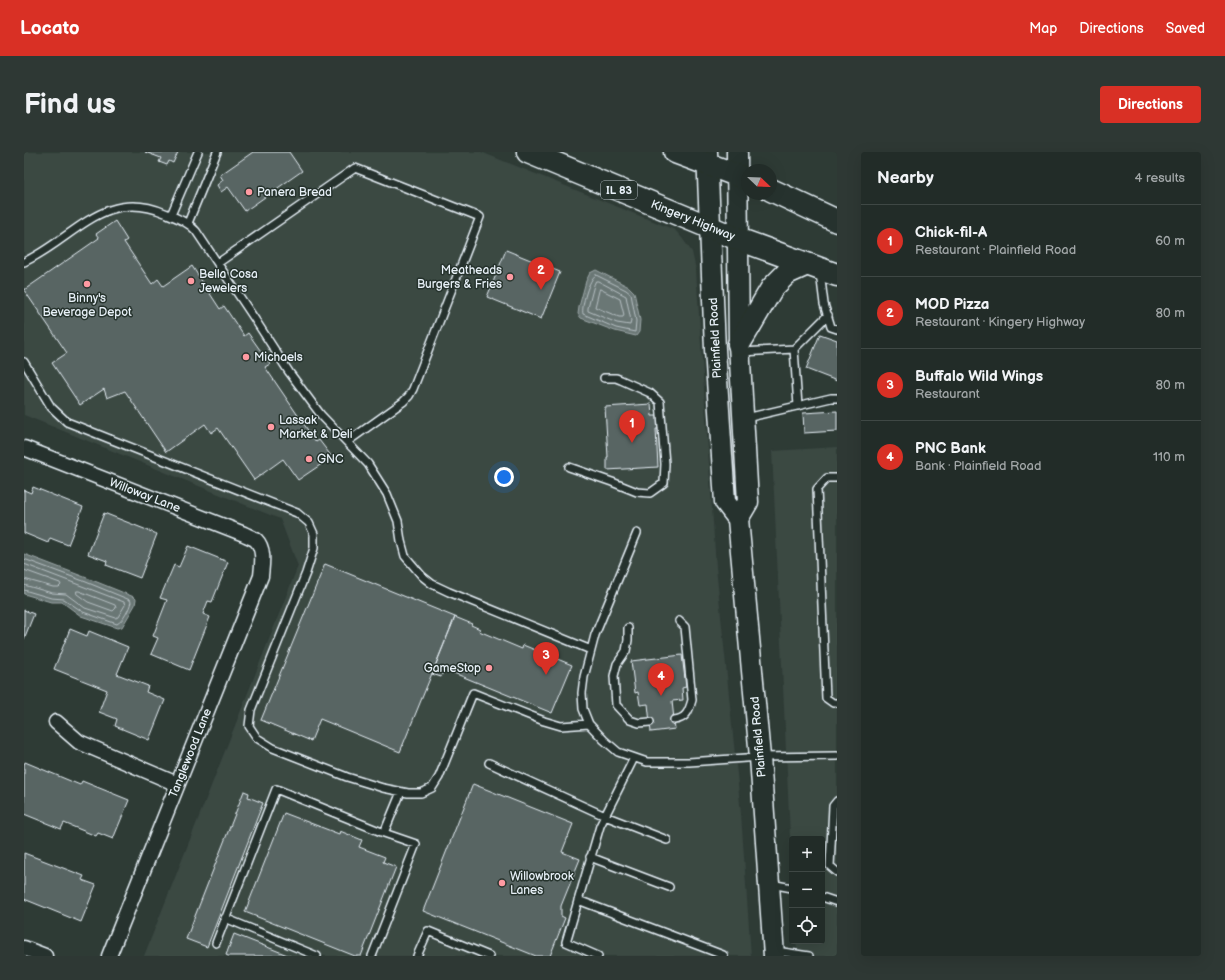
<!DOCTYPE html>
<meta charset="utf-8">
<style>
body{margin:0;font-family:"Balsamiq Sans",sans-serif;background:#2e3834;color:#f1f3f6}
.controls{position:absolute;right:12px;bottom:12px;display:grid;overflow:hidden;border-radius:4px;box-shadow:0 4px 16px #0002}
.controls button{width:36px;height:36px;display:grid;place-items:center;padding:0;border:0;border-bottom:1px solid #3f4845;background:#222c28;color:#f1f3f6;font:20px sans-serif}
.compass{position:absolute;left:717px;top:12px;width:36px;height:36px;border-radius:50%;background:#222c28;box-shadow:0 4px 16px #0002;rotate:113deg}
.you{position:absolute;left:480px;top:325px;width:14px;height:14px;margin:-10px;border:3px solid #fff;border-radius:50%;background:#1a73e8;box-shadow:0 0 0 6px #1a73e833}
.badge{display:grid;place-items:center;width:26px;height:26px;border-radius:50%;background:#d93025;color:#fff;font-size:13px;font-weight:700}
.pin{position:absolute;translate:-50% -33px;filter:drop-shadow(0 1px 2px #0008)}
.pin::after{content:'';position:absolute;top:21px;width:14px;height:12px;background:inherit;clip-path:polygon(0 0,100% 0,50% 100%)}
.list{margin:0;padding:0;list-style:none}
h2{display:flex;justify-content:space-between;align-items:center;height:52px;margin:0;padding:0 16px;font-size:17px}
h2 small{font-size:13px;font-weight:400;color:#a2a7a8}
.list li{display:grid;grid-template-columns:26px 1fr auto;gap:12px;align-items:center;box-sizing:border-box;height:72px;padding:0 16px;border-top:1px solid #3f4845}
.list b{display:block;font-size:15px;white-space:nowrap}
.list p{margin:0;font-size:13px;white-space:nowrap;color:#a2a7a8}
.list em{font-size:13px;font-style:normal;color:#a2a7a8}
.icon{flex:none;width:22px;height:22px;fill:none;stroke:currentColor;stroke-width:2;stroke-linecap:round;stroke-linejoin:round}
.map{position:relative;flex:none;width:813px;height:804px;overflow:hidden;border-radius:4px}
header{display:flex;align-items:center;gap:24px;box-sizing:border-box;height:56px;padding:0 20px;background:#d93025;color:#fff}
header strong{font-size:19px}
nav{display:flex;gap:22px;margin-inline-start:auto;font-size:14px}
.intro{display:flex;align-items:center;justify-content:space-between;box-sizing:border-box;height:96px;padding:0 24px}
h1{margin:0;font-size:28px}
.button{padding:10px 18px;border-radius:4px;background:#d93025;color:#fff;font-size:14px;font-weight:700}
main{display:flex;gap:24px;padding:0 24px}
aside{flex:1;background:#222c28;border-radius:4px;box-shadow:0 4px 16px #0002}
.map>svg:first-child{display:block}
.built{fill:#3b4843}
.water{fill:#6b7775;stroke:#9da8a9}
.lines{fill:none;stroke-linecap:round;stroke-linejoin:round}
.shore{stroke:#b6c0c4;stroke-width:1}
.building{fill:#596563;stroke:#e8f1f8}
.service-casing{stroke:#e8f1f8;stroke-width:10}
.minor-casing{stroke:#e8f1f8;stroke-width:17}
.secondary-casing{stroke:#e8f1f8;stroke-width:23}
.trunk-casing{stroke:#e8f1f8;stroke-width:25}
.service{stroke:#26332d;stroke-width:7}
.minor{stroke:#26332d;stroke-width:14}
.secondary{stroke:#26332d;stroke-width:20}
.trunk{stroke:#26332d;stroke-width:22}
.poi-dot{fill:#ff9aa2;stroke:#26332d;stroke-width:1.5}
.labels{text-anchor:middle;stroke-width:3;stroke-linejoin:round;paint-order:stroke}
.shield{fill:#26332d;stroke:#aeb8bb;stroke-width:1}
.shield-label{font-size:11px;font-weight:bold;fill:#e8f1f8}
.poi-label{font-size:12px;fill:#e8f1f8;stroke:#26332d;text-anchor:start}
.street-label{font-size:12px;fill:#e8f1f8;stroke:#26332d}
</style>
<header>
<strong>Locato</strong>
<nav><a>Map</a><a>Directions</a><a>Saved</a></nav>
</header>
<div class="intro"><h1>Find us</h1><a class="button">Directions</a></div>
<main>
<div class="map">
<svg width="813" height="804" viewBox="0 0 813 804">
<rect width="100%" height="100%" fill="#2e3b35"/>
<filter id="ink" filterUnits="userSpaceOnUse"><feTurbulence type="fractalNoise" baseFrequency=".025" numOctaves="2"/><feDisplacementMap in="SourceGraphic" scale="8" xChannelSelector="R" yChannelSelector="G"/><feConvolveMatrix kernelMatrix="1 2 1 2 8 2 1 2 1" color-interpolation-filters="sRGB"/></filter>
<g filter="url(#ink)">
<path class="built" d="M 0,0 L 457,0 L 651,78 L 658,86 L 668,100 L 672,118 L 692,415 L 717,662 L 727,804 L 120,804 L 274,414 L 256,367 L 0,263 Z
M 813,295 L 813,804 L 774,804 L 772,789 L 798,789 L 798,687 L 768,687 L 768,727 L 748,299 Z"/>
<path class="water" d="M 572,118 L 605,135 L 610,140 L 616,168 L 615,180 L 612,184 L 591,179 L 557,166 L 554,162 L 555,155 L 562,129 L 566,121 Z
M 0,402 L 63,426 L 110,445 L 112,447 L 111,453 L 98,475 L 93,476 L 57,464 L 38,450 L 27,450 L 0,442 Z"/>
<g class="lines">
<path class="shore" d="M 572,123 L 602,138 L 607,142 L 612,169 L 611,180 L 592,176 L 559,162 C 557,155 565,126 572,123 Z
M 572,129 L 574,129 L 602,144 L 607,169 L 606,173 L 593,171 L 564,159 L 564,156 L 570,133 Z
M 576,137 L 596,147 L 600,163 L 599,165 L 595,165 L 571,155 L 575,139 Z
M 0,407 L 62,430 L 106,448 L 107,450 C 105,457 100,468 93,472 L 59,460 L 40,447 L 27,446 L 0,438
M 0,412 L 100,450 L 101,453 L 94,465 L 92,466 L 61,456 L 42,442 L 28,441 L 0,433
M 0,418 L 36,431 L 37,433 L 35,435 L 29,435 L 0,427
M 53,439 L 55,439 L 91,453 L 92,456 L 89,459 L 64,450 L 53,442 Z"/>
</g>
<path class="building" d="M 121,0 L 154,0 L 149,11 L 145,9 L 143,13 L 135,10 L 137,6 Z
M 229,0 L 265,0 L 278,19 L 221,59 L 204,35 L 197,40 L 193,33 L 199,28 L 196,23 Z
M 91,69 L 103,88 L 100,90 L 128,132 L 134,127 L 139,134 L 168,114 L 196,157 L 200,154 L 220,184 L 224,181 L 246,212 L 241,215 L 292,290 L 295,288 L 308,305 L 274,328 L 259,307 L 230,328 L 194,276 L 187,281 L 181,272 L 142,300 L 101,239 L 83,246 L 80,237 L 56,253 L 28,211 L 43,201 L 0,138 L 75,86 L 72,82 Z
M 482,98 L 536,120 L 517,167 L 463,145 Z
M 796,182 L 813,188 L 813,229 L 782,217 Z
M 627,252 L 628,264 L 634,264 L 635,277 L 632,277 L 634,315 L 583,318 L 583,305 L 584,305 L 581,255 Z
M 813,259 L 813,279 L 780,281 L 779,261 Z
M 9,335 L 59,355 L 44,393 L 26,386 L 24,391 L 0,381 L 0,338 L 7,341 Z
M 80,361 L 133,382 L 116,426 L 82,413 L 83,409 L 64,402 Z
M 164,394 L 204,410 L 188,450 L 184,449 L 179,462 L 186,465 L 165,518 L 127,502 L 134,486 L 129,484 L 143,448 L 136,446 L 150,413 L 155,415 Z
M 301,412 L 431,465 L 376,600 L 296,567 L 287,589 L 237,568 Z
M 0,458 L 10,462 L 0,487 Z
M 431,465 L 448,472 L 447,473 L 456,477 L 455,479 L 498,497 L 499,493 L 548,513 L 528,561 L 420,517 L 417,525 L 408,522 Z
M 46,477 L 63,484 L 65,479 L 104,495 L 93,522 L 124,534 L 122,540 L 141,548 L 125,588 L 91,574 L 93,567 L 75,560 L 83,538 L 30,517 Z
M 658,503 L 662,535 L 658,536 L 659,548 L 648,549 L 651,577 L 627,580 L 624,552 L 616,553 L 614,540 L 611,541 L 607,509 Z
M 1,610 L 56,633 L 58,629 L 105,648 L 89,687 L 74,681 L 72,684 L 40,671 L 37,677 L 0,662 L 1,657 L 0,656 L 0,613 Z
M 449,632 L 549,672 L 538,700 L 556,707 L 537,754 L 537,764 L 541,766 L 526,804 L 512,804 L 399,759 Z
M 220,639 L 225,641 L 224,645 L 239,651 L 183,795 L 162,787 Z
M 260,661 L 315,682 L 316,679 L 338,688 L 335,695 L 361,705 L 359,710 L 372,715 L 337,804 L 331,804 L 221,760 Z
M 0,701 L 60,724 L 58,728 L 72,733 L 57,770 L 0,747 Z
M 210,782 L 266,804 L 204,804 L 202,803 Z"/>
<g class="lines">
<g class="service-casing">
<path id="service" d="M 147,63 L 174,0
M 164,71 L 193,0
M 0,110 C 50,87 80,35 141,61 C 153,66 164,70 172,79 L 230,166 L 265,220 L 297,263 L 344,312 L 363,342 L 374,369 L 377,389 L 381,404 L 398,424 L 408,432 L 425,440 L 567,498
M 194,111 L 331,16 L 456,65 L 389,237 L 385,244 L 379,250 L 323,290
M 796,120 L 800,152 L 807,175 L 813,177
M 770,197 L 804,163
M 717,200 L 770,197 L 774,254
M 0,210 L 27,255 L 43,270 L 273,361 L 285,371 L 290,382 L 290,396 L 282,421 L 227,558 L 225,574 L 233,586 L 249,596 L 323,625 L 359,636 L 384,641 L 397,641 L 408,636 L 415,625 L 449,541 L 520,569 L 537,574 L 565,572
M 722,266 L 807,246 L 813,246
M 545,315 L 588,330 L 613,340 L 626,341 L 640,331 L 641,312 L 636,250 L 626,241 L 597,228 L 592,226 L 580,226
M 813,326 L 803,326 L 793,337 L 802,546 L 809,551 L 813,551
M 613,381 L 571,483 L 560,525 L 558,541 L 559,557 L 565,572 L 580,588 L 594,600 L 623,610 L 665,610 L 736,605 L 813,604
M 604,476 L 604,488 L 602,499 L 593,512 L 590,524 L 592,553 L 606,568 L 615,571 L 626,570
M 650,568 C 662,567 665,559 668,548 L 661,475 L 655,469
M 465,611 L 581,664 L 643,688
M 813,649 L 809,654 L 806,714 L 813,720
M 566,705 L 645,735
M 747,732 L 768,736
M 798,745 L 813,750
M 554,748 L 699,803 L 700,804
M 201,766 L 293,804
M 192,791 L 252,637 L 360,681 L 377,640
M 752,799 L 785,804
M 348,804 L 392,692 L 360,681
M 393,804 L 404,779 L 465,804
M 574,804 L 542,790 L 576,674 L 610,606"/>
</g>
<g class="minor-casing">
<path id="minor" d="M 0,296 L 220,382 C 224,384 229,386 232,388 C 241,397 238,413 237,424 L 85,804
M 32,570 L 55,590 L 153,632
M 0,796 L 21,804"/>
</g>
<g class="secondary-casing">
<path id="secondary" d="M 683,0 L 691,197 L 701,350 L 714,367 L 736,605 L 750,804
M 713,0 L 715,192 L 724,350 L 714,367"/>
</g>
<g class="trunk-casing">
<path id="trunk" d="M 504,0 L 714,87 L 813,123
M 651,0 L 723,27
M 747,38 L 813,69
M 715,192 L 748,136 L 763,121 L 783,112"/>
</g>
<use href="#service" class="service"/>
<use href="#minor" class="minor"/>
<use href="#secondary" class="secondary"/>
<use href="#trunk" class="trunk"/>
</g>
</g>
<g class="poi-dot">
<circle cx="225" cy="40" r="4"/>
<circle cx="486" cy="125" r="4"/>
<circle cx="167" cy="129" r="4"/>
<circle cx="63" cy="132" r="4"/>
<circle cx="222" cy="205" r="4"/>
<circle cx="247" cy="275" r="4"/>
<circle cx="285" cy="307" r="4"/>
<circle cx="465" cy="516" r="4"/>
<circle cx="478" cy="731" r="4"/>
</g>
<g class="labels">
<rect class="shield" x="577" y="29" width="36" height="18" rx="3"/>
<g class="shield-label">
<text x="595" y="42">IL 83</text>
</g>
<g class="poi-label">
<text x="233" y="44">Panera Bread</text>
<text x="478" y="122" text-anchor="end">Meatheads<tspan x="478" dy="14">Burgers &amp; Fries</tspan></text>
<text x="175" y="126">Bella Cosa<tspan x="175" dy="14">Jewelers</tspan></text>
<text x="63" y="150" text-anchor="middle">Binny's<tspan x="63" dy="14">Beverage Depot</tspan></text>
<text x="230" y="209">Michaels</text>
<text x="255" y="272">Lassak<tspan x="255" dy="14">Market &amp; Deli</tspan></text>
<text x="293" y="311">GNC</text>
<text x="457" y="520" text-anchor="end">GameStop</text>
<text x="486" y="728">Willowbrook<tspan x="486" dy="14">Lanes</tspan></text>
</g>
<g class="street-label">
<text transform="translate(669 68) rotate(22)" y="4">Kingery Highway</text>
<text transform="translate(691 186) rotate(-93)" y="4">Plainfield Road</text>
<text transform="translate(121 343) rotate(21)" y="4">Willoway Lane</text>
<text transform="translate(734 585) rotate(-95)" y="4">Plainfield Road</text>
<text transform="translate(166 601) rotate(-68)" y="4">Tanglewood Lane</text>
</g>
</g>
</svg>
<div class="controls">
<button>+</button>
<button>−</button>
<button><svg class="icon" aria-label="locate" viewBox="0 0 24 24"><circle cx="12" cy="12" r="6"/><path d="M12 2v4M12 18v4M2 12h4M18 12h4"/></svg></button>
</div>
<svg class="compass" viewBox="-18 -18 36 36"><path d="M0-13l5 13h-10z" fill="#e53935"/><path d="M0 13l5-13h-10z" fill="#a2a7a8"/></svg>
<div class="you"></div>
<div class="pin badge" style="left:608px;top:291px">1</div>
<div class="pin badge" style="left:517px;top:138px">2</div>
<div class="pin badge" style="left:522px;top:523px">3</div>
<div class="pin badge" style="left:637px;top:544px">4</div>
</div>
<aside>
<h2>Nearby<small>4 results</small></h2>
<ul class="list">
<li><span class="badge">1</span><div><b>Chick-fil-A</b><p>Restaurant · Plainfield Road</p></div><em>60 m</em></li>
<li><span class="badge">2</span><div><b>MOD Pizza</b><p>Restaurant · Kingery Highway</p></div><em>80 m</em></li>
<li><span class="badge">3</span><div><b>Buffalo Wild Wings</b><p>Restaurant</p></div><em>80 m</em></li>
<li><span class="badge">4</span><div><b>PNC Bank</b><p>Bank · Plainfield Road</p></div><em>110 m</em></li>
</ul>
</aside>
</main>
